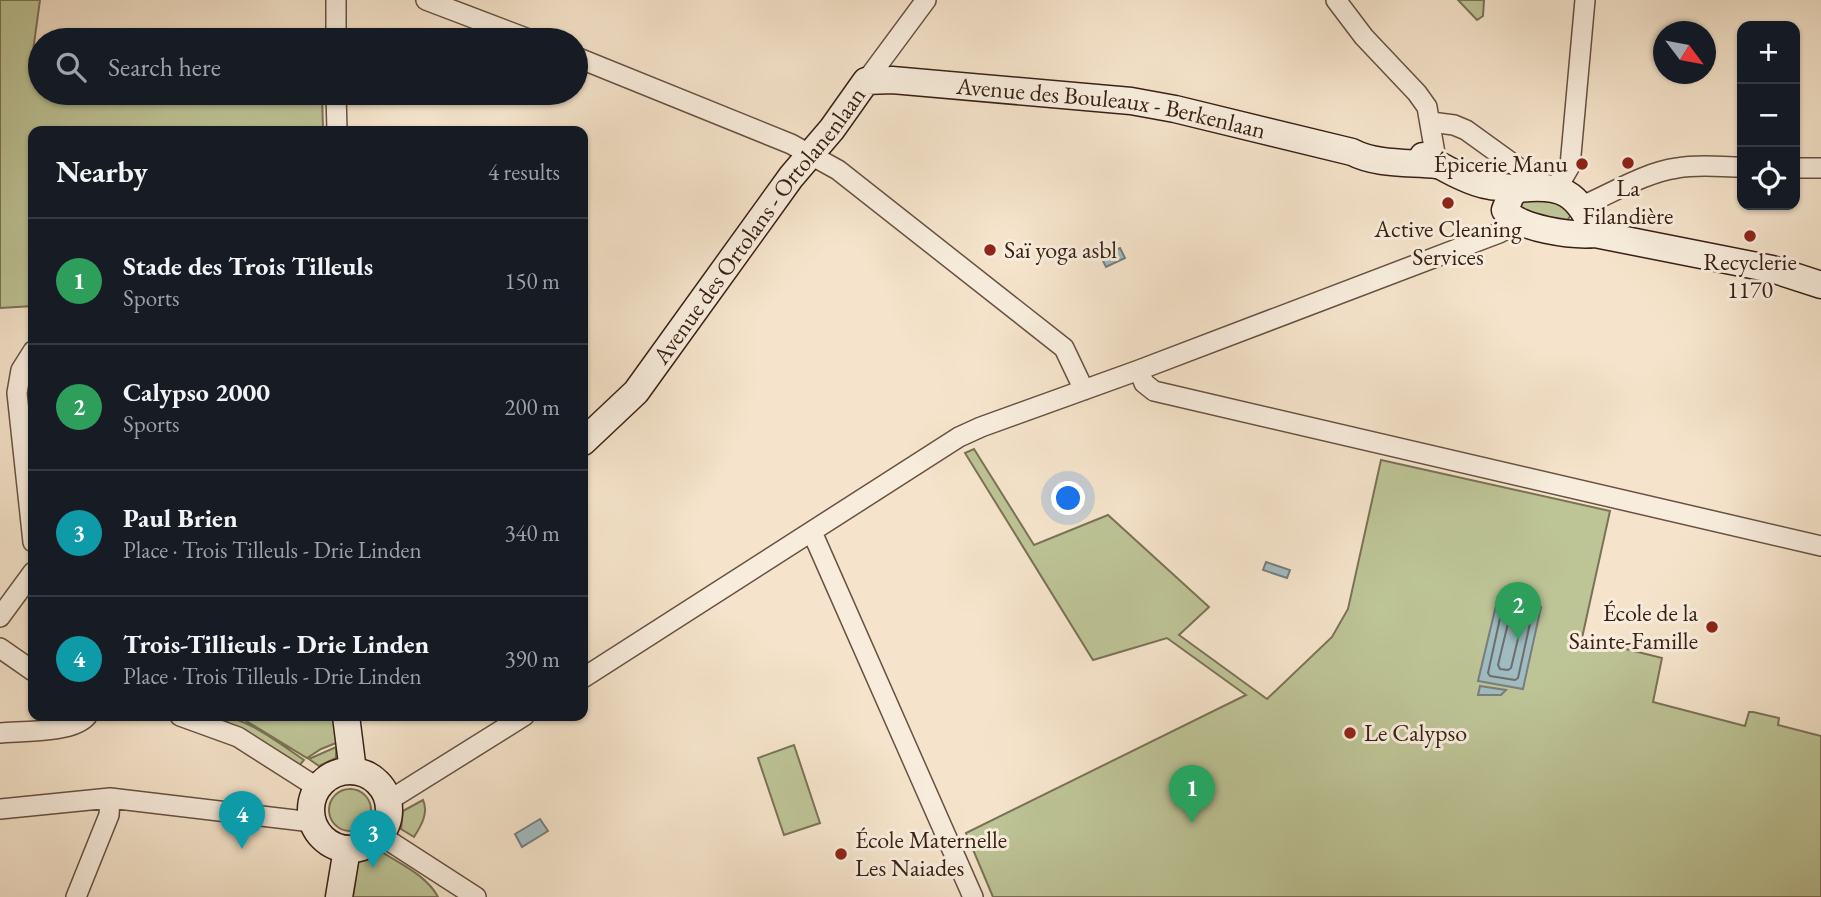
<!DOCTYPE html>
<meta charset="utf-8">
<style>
body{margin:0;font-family:"EB Garamond",serif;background:#20242c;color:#f1f3f6}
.controls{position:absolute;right:21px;top:21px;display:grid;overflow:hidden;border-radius:14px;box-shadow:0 2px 5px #0004}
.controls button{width:63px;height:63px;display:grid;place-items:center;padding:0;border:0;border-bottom:2px solid #363941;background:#171b24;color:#f1f3f6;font:35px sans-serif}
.compass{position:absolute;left:1653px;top:21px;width:63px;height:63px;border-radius:50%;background:#171b24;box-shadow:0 2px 5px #0004;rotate:122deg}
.you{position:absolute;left:1069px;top:499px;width:24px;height:24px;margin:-18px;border:5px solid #fff;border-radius:50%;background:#1a73e8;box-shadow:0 0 0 10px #1a73e833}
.badge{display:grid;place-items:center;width:46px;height:46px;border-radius:50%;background:#2563eb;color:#fff;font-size:23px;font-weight:700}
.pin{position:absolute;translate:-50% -58px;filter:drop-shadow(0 2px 4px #0008)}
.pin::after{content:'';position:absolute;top:37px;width:24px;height:21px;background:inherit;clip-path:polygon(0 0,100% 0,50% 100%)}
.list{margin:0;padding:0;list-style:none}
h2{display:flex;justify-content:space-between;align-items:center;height:91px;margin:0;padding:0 28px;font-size:30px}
h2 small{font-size:23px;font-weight:400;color:#9ea1a6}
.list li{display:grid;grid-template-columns:46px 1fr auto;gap:21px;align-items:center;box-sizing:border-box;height:126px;padding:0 28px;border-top:2px solid #363941}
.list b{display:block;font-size:26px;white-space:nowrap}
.list p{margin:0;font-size:23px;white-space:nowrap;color:#9ea1a6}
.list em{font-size:23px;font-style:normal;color:#9ea1a6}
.icon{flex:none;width:38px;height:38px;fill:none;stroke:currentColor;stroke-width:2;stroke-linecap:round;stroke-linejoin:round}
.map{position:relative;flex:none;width:1821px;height:897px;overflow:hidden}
.search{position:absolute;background:#171b24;box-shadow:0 2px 5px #0004;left:28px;top:28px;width:560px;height:77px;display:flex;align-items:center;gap:18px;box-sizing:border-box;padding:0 24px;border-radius:38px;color:#9ea1a6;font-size:26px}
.panel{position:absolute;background:#171b24;box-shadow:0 2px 5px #0004;left:28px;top:126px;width:560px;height:595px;border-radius:14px}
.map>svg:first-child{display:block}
.green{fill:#bdc496;stroke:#7b7256;stroke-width:2}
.water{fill:#a0bcc1;stroke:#777e7c;stroke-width:2}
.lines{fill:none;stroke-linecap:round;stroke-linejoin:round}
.shore{stroke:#6c6e6b;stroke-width:2}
.street-casing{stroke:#685142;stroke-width:22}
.secondary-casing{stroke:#392015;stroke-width:29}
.street{stroke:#f8eddd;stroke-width:19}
.secondary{stroke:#f8eddd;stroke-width:26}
.poi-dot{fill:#8f2418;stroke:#f8eddd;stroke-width:2.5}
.labels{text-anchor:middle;stroke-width:6;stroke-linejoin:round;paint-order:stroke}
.street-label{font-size:24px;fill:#392015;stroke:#f8eddd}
.poi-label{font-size:24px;fill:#392015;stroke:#f8eddd}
</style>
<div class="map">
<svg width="1821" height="897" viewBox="0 0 1821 897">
<rect width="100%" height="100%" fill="#f5e4cb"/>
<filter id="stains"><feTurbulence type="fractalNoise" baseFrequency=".00286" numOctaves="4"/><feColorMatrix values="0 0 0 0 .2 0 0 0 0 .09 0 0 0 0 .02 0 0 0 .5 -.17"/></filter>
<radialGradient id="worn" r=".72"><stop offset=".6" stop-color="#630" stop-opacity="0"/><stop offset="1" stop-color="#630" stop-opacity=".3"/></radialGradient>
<path class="green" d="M 0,0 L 40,0 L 33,51 L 40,54 L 40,93 L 322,93 L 323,131 L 33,131 L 33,306 L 0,308 Z
M 1458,0 L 1484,0 L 1483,16 L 1477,20 Z
M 1558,198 L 1571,215 L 1566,222 L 1522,214 L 1516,201 Z
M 974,449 L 1034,545 L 1108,515 L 1209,607 L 1179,635 L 1267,699 L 1332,637 L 1348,609 L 1381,460 L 1610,511 L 1582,638 L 1662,658 L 1653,702 L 1745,726 L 1749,712 L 1753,712 L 1779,718 L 1778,725 L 1821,736 L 1821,897 L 993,897 L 966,833 L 1246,695 L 1167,638 L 1093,660 L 965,453 Z
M 218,716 C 245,716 282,745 304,760 L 298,767 Z
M 238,716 L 335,716 L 336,743 L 321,749 L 307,758 Z
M 794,745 L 820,823 L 784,835 L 758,758 Z
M 336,747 L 336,758 L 319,766 L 309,759 Z
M329 810a21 21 0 1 1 42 0a21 21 0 1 1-42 0Z
M 423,800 C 429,813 421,826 414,837 L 401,829 L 403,811 Z
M 382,852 C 402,865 427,876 438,897 L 353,897 L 358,862 Z"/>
<path class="water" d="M 1120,248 L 1125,258 L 1106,267 L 1101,257 Z
M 1266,562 L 1290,570 L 1287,578 L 1263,570 Z
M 1498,597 L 1541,607 L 1523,689 L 1478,681 Z
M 1480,686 L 1506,690 L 1501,695 L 1478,695 Z
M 540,819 L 548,831 L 522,847 L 515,834 Z"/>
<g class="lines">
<path class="shore" d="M 1506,606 L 1530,611 L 1532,614 L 1518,678 L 1515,680 L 1490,676 L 1488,673 L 1502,609 Z
M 1512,616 L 1520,618 L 1522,622 L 1511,668 L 1508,670 L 1500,669 L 1498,665 L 1509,619 Z"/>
<g class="street-casing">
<path id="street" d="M 426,0 L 531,40
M 1336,0 L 1364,37 L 1417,93 L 1427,107 L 1437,165
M 336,40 L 336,0
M 576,57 L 791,144 L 838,170 L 1064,348 L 1084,390
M 866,81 L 926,0
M 336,93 L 337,131
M 1431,122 L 1454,125 L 1466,130 L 1534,179 L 1536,188
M 1795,168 L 1821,168
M 1552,188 L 1563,178 L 1570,166 L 1585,0
M 1582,206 C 1613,193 1643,173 1677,168 C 1698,164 1721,167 1742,167
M 33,351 L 21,370 L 17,393 L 33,542
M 1139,370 L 1144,383 L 1154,391 L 1821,546
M 812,532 L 973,897
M 0,617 L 33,572
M 0,648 L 33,671
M 583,678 L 959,437 L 981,427 L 1139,370 L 1499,233 L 1520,222
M 180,716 L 238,737 L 318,788
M 0,733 C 23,731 73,733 87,716
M 388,801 L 524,716
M 0,809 L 110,798 L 312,822
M 380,835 L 476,897
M 76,897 L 109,815 L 110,798"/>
</g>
<g class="secondary-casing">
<g id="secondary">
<path d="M 1423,156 C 1441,166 1469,183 1490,186 C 1499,187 1508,187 1518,189"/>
<path d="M 1595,234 C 1578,192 1562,184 1518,189 L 1511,195 L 1505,210 C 1517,229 1573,236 1595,234 L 1772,269 L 1821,285"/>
<path id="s1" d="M 583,442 L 636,392 L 791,177 L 832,129 L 866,81 L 892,80 L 1131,101 L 1175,109 L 1352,152 C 1377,165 1409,162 1437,165"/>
<path d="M 346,716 L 353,771"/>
<circle cx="350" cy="810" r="39"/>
<path d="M 339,897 L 347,849"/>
</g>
</g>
<use href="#street" class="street"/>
<use href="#secondary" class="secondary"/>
</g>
<g class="poi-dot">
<circle cx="1628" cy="163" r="7"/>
<circle cx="1582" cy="164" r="7"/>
<circle cx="1448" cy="203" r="7"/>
<circle cx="1750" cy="236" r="7"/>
<circle cx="990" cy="250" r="7"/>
<circle cx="1712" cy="627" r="7"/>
<circle cx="1350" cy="733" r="7"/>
<circle cx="841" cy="854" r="7"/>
</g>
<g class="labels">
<g class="street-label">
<text dy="8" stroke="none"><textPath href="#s1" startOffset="707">Avenue des Bouleaux - Berkenlaan</textPath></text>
<text dy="8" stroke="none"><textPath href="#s1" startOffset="280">Avenue des Ortolans - Ortolanenlaan</textPath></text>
</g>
<g class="poi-label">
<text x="1568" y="172" text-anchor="end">Épicerie Manu</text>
<text x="1628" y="196">La<tspan x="1628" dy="28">Filandière</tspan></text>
<text x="1448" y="237">Active Cleaning<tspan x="1448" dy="28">Services</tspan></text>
<text x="1004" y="258" text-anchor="start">Saï yoga asbl</text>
<text x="1750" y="270">Recyclerie<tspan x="1750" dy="28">1170</tspan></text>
<text x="1698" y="621" text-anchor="end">École de la<tspan x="1698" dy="28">Sainte-Famille</tspan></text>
<text x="1364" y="741" text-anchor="start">Le Calypso</text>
<text x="855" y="848" text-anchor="start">École Maternelle<tspan x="855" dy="28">Les Naiades</tspan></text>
</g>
</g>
<rect width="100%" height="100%" filter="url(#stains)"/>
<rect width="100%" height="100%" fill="url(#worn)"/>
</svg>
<div class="controls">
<button>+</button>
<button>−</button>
<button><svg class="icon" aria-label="locate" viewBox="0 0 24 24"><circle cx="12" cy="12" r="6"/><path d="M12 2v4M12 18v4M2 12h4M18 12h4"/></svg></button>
</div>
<svg class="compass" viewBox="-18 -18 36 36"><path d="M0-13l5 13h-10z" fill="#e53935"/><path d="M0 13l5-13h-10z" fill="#9ea1a6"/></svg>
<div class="you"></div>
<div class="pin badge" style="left:1192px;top:823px;background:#2e9e5b">1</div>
<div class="pin badge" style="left:1518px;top:640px;background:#2e9e5b">2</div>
<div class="pin badge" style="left:373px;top:868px;background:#0f9aa8">3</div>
<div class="pin badge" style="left:242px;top:849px;background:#0f9aa8">4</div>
<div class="search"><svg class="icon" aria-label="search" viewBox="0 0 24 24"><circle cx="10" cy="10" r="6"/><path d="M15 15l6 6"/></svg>Search here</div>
<section class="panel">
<h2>Nearby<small>4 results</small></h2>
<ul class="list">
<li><span class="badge" style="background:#2e9e5b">1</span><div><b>Stade des Trois Tilleuls</b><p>Sports</p></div><em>150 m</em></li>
<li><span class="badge" style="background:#2e9e5b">2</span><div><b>Calypso 2000</b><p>Sports</p></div><em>200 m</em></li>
<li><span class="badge" style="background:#0f9aa8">3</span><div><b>Paul Brien</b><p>Place · Trois Tilleuls - Drie Linden</p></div><em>340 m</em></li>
<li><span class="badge" style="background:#0f9aa8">4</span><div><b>Trois-Tillieuls - Drie Linden</b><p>Place · Trois Tilleuls - Drie Linden</p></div><em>390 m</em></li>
</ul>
</section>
</div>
